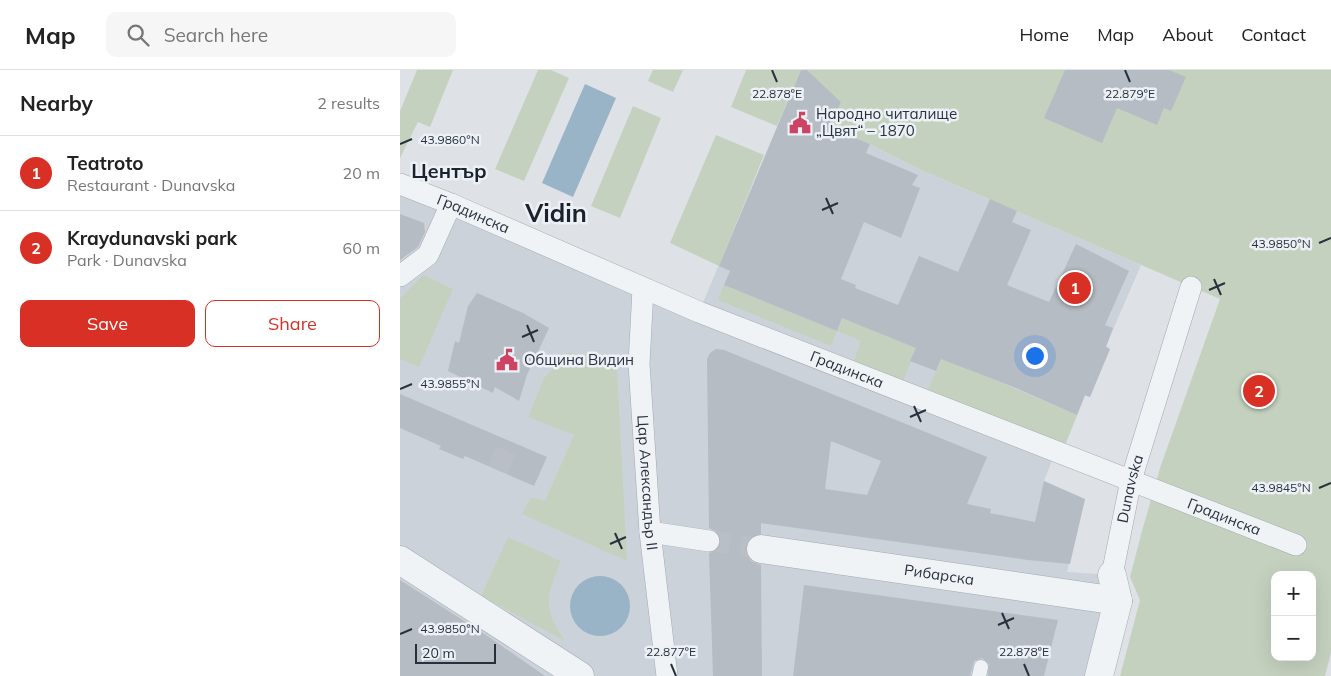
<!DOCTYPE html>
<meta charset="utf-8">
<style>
body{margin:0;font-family:Mulish,sans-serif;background:#f6f6f6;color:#222}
.controls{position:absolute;right:15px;bottom:15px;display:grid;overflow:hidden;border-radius:10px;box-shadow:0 5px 20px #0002}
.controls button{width:45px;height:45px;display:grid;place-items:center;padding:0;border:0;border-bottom:1px solid #e0e0e0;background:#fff;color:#222;font:25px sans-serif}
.scale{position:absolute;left:15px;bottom:12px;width:81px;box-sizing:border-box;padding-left:5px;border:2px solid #27313e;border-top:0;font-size:14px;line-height:18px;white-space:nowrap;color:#27313e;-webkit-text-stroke:4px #edf1f5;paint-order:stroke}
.you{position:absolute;left:634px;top:285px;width:18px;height:18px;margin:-12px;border:4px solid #fff;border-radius:50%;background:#1a73e8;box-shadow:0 0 0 8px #1a73e833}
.badge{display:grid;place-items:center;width:32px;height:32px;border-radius:50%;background:#d93025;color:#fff;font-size:16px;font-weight:700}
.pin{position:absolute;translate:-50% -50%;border:2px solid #fff;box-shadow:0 1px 5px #0006}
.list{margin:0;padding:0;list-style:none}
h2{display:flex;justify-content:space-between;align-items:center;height:65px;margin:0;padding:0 20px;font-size:21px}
h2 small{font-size:16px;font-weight:400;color:#767676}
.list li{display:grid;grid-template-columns:32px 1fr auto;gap:15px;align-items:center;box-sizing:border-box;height:75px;padding:0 20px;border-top:1px solid #e0e0e0}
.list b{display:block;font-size:19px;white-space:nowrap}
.list p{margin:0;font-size:16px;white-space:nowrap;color:#767676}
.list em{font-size:16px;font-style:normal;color:#767676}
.actions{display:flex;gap:10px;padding:15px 20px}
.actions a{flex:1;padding:11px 0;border:1px solid #d93025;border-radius:10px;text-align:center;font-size:18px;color:#d93025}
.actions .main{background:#d93025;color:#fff}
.icon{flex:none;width:28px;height:28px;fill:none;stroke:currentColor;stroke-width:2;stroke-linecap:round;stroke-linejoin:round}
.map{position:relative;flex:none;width:931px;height:606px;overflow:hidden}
header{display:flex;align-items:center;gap:30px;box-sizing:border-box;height:70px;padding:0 25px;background:#fff;border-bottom:1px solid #e0e0e0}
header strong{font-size:24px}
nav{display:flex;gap:28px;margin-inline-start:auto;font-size:18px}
.search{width:350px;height:45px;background:#f6f6f6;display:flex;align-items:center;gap:12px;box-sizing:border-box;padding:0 18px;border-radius:10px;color:#767676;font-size:19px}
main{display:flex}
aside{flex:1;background:#fff}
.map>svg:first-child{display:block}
.built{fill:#ccd2d9}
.green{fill:#c5d1bf;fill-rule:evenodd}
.water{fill:#99b3c7}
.building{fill:#b5bcc4;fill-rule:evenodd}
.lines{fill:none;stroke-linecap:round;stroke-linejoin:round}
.pedestrian-tunnel{stroke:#b9bfc5;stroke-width:21;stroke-dasharray:21 11;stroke-linecap:butt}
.service-casing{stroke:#a3a9b1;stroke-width:15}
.pedestrian-casing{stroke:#a3a9b1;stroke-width:22}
.minor-casing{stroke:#a3a9b1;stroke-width:29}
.service{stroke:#f0f3f6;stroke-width:14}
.pedestrian{stroke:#f0f3f6;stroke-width:21}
.minor{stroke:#f0f3f6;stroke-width:28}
.ticks{fill:none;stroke:#27313e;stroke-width:2}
.labels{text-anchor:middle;stroke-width:5;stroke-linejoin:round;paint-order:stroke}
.poi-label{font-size:15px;fill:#27313e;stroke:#edf1f5;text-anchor:start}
.street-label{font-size:15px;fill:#27313e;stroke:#edf1f5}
.district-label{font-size:20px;font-weight:bold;fill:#1a222e;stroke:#edf1f5}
.town-label{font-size:25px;font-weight:bold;fill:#1a222e;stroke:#edf1f5}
.ticks-label{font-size:12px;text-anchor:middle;fill:#27313e;stroke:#edf1f5;stroke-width:5;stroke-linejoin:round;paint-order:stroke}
</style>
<header>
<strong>Map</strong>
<div class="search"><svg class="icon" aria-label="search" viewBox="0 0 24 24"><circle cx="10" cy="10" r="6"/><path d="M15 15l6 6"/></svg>Search here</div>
<nav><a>Home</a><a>Map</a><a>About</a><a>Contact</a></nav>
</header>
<main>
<aside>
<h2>Nearby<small>2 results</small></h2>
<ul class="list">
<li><span class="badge">1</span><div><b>Teatroto</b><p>Restaurant · Dunavska</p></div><em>20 m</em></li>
<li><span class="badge">2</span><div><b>Kraydunavski park</b><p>Park · Dunavska</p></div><em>60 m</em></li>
</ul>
<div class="actions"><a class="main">Save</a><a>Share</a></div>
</aside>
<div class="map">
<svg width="931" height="606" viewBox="0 0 931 606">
<rect width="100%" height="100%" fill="#dee2e7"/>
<path class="built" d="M 401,0 L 407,0 L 441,32 L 431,58 L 470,74 L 521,100 L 741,195 L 706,276 L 710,279 L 690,327 L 685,326 L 665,375 L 656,380 L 644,411 L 685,430 L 667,502 L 712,505 L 699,606 L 0,606 L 0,114 L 299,242 Z"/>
<path class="green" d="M 17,0 L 53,0 L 30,57 L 18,52 L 0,88 L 0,41 Z
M 138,0 L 151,0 L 169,8 L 124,111 L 95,99 Z
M 253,0 L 283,0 L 273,22 L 248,11 Z
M 346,0 L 401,0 L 377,56 L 331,37 Z
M 407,0 L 931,0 L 931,583 L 925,606 L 720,606 L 740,530 L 730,507 L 742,461 L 761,395 L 820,229 L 521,100 L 470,74 L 430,58 L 441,32 ZM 875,505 L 912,505 L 912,587 L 875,587 Z
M 233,36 L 261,48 L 220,148 L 191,136 Z
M 316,65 L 364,85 L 319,196 L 270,173 Z
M 23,205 L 53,219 L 19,297 L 0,289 L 0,228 Z
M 324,215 L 437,261 L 443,248 L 516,278 L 502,314 L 452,296 L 461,271 L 437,261 L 431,276 L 318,230 Z
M 169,282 L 217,300 L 227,491 L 122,444 L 131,427 L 145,431 L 174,365 L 128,347 L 144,308 Z
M 542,288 L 677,345 L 665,375 L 527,322 Z
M 108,467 L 161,491 C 146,528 142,536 165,571 L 81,526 Z"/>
<path class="water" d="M 185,14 L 216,28 L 173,127 L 142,113 Z
M170 536a30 30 0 1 1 60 0a30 30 0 1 1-60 0Z"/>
<path class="building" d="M 401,0 L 407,0 L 441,32 L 430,58 L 470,74 L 466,83 L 518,105 L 512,115 L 520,118 L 501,168 L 464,152 L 441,209 L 456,215 L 455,218 L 498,235 L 519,186 L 558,202 L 590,129 L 617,141 L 612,152 L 631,160 L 607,215 L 649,232 L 676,174 L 729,201 L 705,255 L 713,258 L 706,277 L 710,279 L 690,327 L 685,325 L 677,345 L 616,318 L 541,289 L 536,301 L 510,291 L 516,278 L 442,248 L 437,261 L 324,215 L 330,201 L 319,196 Z
M 665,0 L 769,0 L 786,7 L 771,41 L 764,38 L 757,55 L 717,38 L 702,73 L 644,48 Z
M 0,144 L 24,153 L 25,162 L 18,177 L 0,190 Z
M 77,223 L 123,243 L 149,258 L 127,305 L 119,331 L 95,317 L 93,323 L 48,301 L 55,271 L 59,273 L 68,236 Z
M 316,279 L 324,280 L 587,387 L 567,434 L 591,439 L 590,443 L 635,452 L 644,411 L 685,429 L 670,494 L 628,490 L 361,453 L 361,464 L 349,469 L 346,477 L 347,485 L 351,491 L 361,495 L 362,606 L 313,606 L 309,483 L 318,479 L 321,472 L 317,462 L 309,458 L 307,289 L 310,283 ZM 431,371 L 481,391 L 467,425 L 425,419 Z
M 0,324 L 147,387 L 134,416 L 65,386 L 63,389 L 39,379 L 41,376 L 0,358 Z
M 0,510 L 86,565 L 145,606 L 0,606 Z
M 404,515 L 658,550 L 644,606 L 588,606 L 589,594 L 582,588 L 574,591 L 570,606 L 393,606 Z"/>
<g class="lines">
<path class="pedestrian-tunnel" d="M 98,400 L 110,371
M 309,471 L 361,479"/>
<g class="service-casing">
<path id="service" d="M 579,606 L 581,597"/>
</g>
<g class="pedestrian-casing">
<g id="pedestrian">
<path id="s1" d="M 0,114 L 51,134 L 299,242 L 896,475"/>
<path d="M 0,206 L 28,185 L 51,134"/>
<path id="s2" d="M 243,219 L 239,294 L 250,462 L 267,606"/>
<path d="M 250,462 L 309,471"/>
<path id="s3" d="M 712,505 L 731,410 L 791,217"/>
</g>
</g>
<g class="minor-casing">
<g id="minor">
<path id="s4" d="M 361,479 L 718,531"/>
<path d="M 0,490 L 180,606"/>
<path d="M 699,606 L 718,531 L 712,505"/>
</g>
</g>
<use href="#service" class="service"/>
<use href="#pedestrian" class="pedestrian"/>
<use href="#minor" class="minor"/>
</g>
<path class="ticks" d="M 372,0 L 377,12M 725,0 L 730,12M 0,74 L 12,69M 426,128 L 433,144M 422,140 L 438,133M 919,173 L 931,168M 814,209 L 821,225M 809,220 L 825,213M 127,255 L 134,272M 122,267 L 138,260M 0,319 L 12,314M 514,336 L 521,352M 510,347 L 526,340M 919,418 L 931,413M 215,463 L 222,479M 210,474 L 226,467M 602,543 L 609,559M 598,555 L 614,548M 0,564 L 12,559M 271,594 L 276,606M 624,594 L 629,606"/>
<defs>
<g id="civic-bare" transform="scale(1.725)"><path d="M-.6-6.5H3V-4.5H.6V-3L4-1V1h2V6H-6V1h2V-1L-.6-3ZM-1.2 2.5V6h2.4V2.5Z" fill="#cc4364" stroke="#edf1f5" stroke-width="2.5" paint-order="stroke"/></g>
</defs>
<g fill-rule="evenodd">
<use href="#civic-bare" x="400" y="53"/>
<use href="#civic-bare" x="107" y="290"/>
</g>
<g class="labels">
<g class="poi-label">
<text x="416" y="49">Народно читалище<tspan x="416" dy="17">„Цвят“ – 1870</tspan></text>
<text x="124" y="295">Община Видин</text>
</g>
<g class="street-label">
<text dy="5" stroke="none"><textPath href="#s1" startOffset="79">Градинска</textPath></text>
<text dy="5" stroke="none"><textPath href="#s1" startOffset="484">Градинска</textPath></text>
<text dy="5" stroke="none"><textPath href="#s2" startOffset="194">Цар Александър II</textPath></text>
<text dy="5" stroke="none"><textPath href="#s3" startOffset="88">Dunavska</textPath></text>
<text dy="5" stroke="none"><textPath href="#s1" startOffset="889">Градинска</textPath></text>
<text dy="5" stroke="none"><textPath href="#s4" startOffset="180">Рибарска</textPath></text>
</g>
<g class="district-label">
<text x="49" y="108">Център</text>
</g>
<g class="town-label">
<text x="156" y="152">Vidin</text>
</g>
</g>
<g class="ticks-label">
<text x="377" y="28">22.878°E</text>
<text x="730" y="28">22.879°E</text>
<text x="50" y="74">43.9860°N</text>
<text x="881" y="178">43.9850°N</text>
<text x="50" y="318">43.9855°N</text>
<text x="881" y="422">43.9845°N</text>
<text x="50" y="563">43.9850°N</text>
<text x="271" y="586">22.877°E</text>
<text x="624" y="586">22.878°E</text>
</g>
</svg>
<div class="controls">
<button>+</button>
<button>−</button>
</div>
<div class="scale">20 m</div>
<div class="you"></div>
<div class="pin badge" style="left:675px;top:218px">1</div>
<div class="pin badge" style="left:859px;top:321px">2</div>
</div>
</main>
